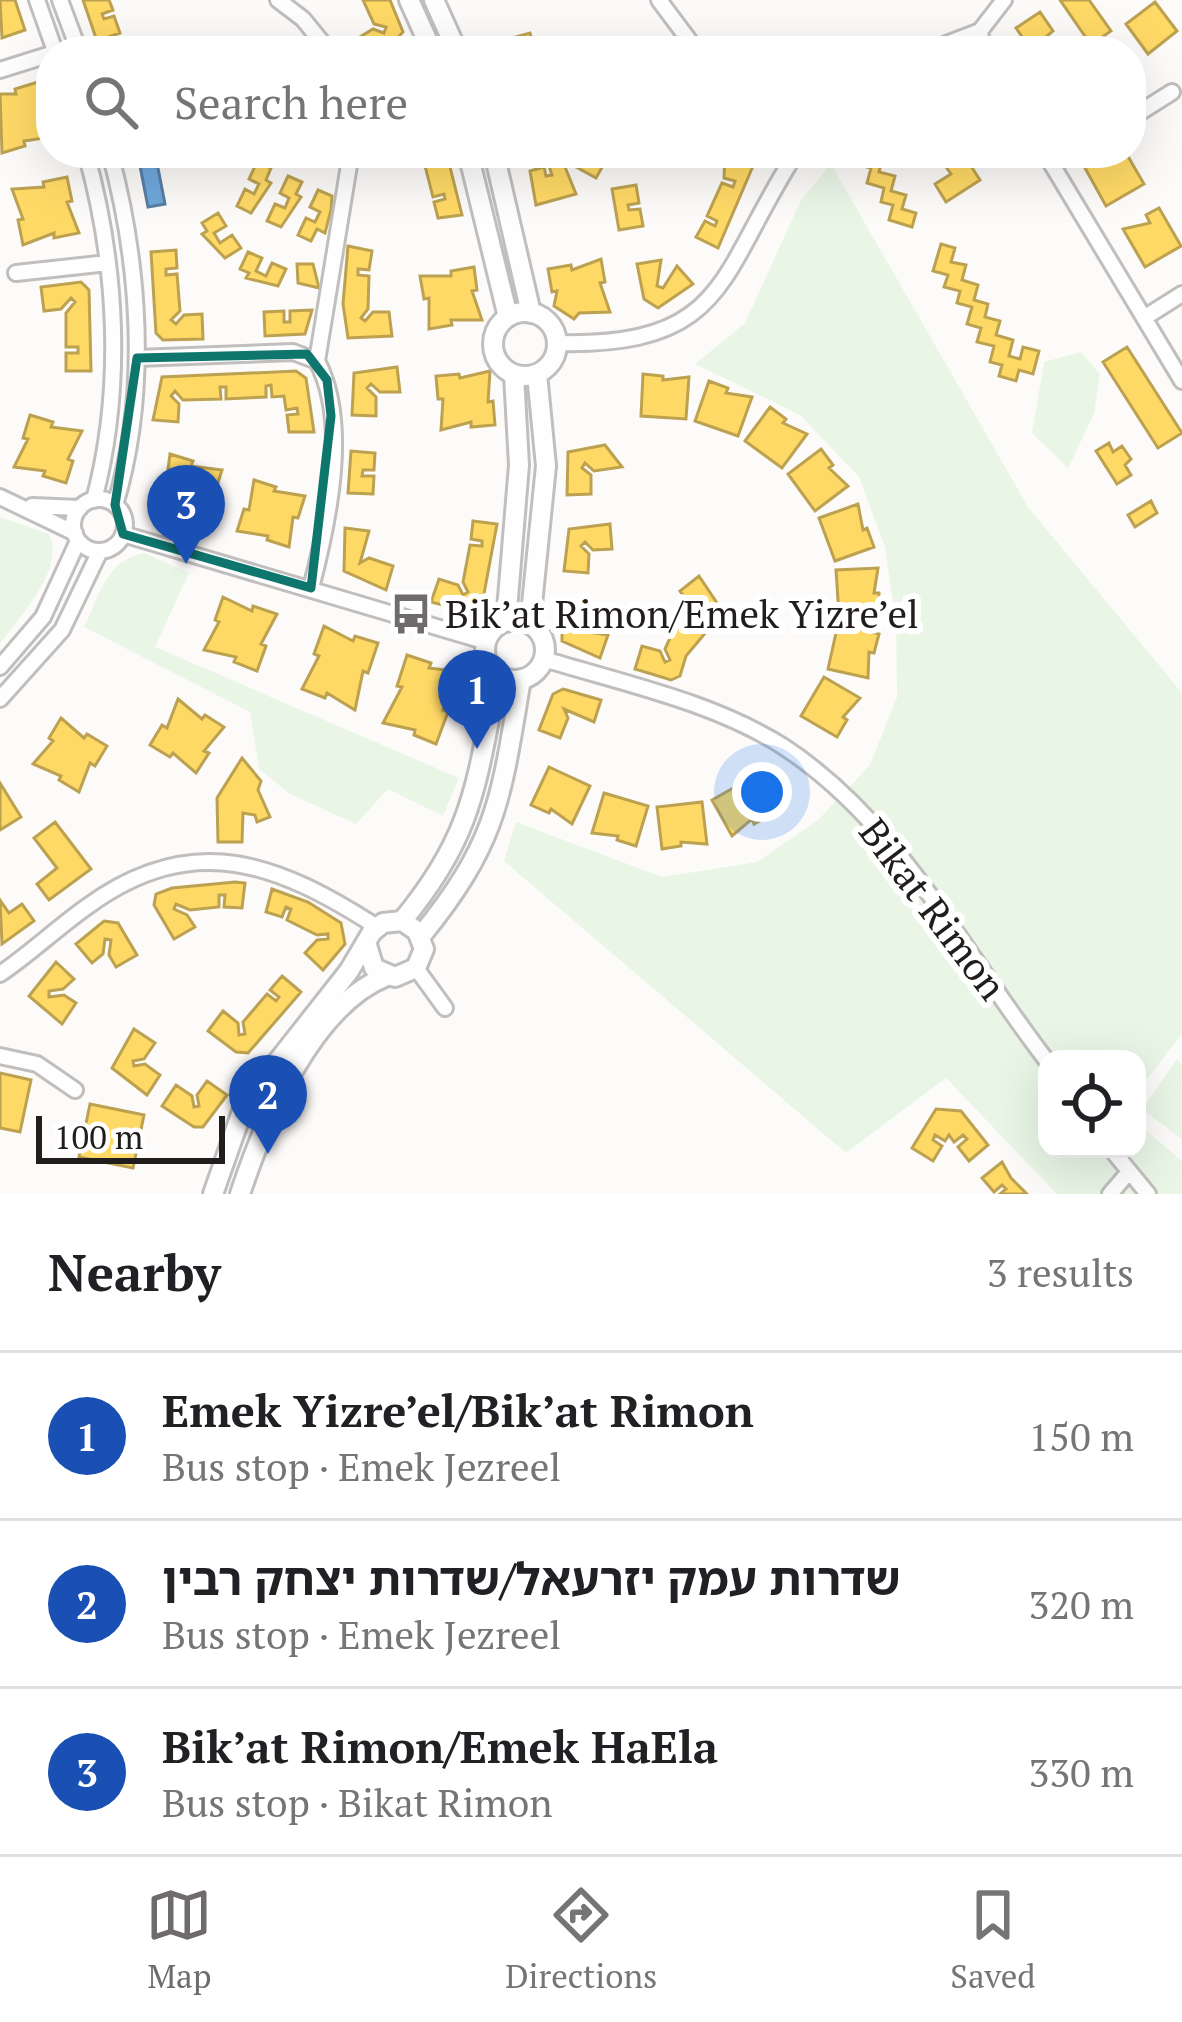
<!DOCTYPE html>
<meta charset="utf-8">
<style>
body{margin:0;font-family:"PT Serif","Noto Sans Hebrew",serif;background:#f6f6f6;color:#202124}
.controls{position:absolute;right:36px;bottom:36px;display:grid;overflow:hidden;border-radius:24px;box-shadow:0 12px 48px #0002}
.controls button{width:108px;height:108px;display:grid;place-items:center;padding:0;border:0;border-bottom:3px solid #e0e0e0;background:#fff;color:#202124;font:60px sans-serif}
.scale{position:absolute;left:36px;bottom:30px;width:189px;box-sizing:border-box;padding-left:12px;border:6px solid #211d1c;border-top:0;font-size:33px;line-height:42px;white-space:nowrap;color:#211d1c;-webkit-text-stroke:9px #fff;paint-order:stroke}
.you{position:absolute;left:762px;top:792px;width:42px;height:42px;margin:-30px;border:9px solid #fff;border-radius:50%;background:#1a73e8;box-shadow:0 0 0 18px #1a73e833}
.badge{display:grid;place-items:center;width:78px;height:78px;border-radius:50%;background:#6e6b6a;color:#fff;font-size:39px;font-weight:700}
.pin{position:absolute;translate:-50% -99px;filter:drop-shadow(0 3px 6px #0008)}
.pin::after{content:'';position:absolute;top:63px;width:42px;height:36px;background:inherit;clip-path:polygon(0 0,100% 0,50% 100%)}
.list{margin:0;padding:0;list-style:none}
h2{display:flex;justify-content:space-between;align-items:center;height:156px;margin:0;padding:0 48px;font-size:51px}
h2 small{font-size:39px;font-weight:400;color:#757577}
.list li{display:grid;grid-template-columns:78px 1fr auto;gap:36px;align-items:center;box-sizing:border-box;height:168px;padding:0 48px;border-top:3px solid #e0e0e0}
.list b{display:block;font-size:45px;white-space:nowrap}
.list p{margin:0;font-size:39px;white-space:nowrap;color:#757577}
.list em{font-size:39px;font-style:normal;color:#757577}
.icon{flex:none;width:66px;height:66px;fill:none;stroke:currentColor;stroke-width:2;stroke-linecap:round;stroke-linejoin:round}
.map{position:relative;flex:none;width:1182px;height:1194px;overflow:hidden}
.search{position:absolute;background:#fff;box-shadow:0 12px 48px #0002;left:36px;right:36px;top:36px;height:132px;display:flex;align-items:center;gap:30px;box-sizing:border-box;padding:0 42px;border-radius:48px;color:#757577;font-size:45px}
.sheet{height:660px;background:#fff}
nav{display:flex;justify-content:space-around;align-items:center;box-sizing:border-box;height:168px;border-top:3px solid #e0e0e0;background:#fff;font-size:33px;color:#757577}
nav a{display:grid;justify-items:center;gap:6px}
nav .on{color:#6e6b6a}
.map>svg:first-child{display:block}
.green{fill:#e9f6e6}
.homes{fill:#ffd966;stroke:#bca150;stroke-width:3}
.schools{fill:#6fa8dc;stroke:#587ea2;stroke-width:3}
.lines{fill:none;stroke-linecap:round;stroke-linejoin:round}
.minor-casing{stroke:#c1bebe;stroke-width:20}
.secondary-casing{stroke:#c1bebe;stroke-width:24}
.minor{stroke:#fffefe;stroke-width:14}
.secondary{stroke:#fffefe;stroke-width:18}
.marked{fill:none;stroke:#0f766e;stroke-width:9;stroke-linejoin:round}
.labels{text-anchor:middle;stroke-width:12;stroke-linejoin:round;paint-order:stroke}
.poi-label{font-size:39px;fill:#211d1c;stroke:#fff;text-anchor:start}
.street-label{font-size:39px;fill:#211d1c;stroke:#fff}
</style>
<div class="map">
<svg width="1182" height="1194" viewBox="0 0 1182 1194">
<rect width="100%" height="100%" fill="#fdfbfa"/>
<path class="green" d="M 831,164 L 1028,507 L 1182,693 L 1182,1034 L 1137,1092 L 1137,1059 L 1047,1059 L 1047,1149 L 1137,1149 L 1137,1123 L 1182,1161 L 1182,1194 L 1057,1194 L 946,1078 L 846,1153 L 504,861 L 516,822 L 662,877 L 757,862 L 818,820 L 870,765 L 897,697 L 896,623 L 885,547 L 859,477 L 800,415 L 695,364 L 745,323 L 801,200 Z
M 1081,352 L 1100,374 L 1094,414 L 1068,468 L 1032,433 L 1044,362 Z
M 0,517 L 49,534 C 66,570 20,615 0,644 Z
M 144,553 L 189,573 L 155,647 L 459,778 L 443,816 L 388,789 L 356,824 L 290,794 L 259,769 L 250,712 L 84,627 C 99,596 107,559 144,553 Z
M 1177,1059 L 1182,1064 L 1182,1139 L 1142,1109 Z"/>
<path class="homes" d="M 0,0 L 15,0 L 25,30 L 2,38 Z
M 83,0 L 109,0 L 113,10 L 102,14 L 104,19 L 114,16 L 120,33 L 97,41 Z
M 363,0 L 390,0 L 403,32 L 387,49 L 362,51 L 355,40 L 373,29 L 384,33 L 386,27 L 374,24 Z
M 1060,0 L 1089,0 L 1111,31 L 1091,45 Z
M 1155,2 L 1177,31 L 1148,54 L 1126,24 Z
M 1040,12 L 1053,31 L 1047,36 L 1057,51 L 1032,51 L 1016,28 Z
M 530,33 L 535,51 L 492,51 L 490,44 Z
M 38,82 L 51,137 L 24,141 L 25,146 L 2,153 L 0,94 L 16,94 L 15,89 Z
M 421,153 L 444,153 L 447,155 L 462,215 L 438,218 L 434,202 L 445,199 L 444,194 L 433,197 L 424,162 L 435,159 L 433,153 Z
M 571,153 L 610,153 L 596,178 L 571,164 Z
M 725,153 L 748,153 L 753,166 L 718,248 L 696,237 L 705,221 L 715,226 L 717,221 L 707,216 L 722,183 L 733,187 L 735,181 L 724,178 Z
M 861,153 L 883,157 L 879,172 L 895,176 L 891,191 L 906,195 L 902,209 L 916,213 L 912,227 L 889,220 L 893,205 L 881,202 L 884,188 L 867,183 L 871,168 L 858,165 Z
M 1111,153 L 1126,153 L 1144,184 L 1106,206 L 1085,168 Z
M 964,155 L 980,180 L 946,202 L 935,184 L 951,174 L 946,167 Z
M 257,162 L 271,168 L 266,180 L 271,183 L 251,213 L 237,206 L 245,189 L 254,194 L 259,184 L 249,179 Z
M 563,162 L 576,194 L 536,205 L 530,171 L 544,167 L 546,176 L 552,175 L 549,166 Z
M 288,176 L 302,182 L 296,194 L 301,197 L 281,227 L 267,221 L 275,204 L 285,208 L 289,198 L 280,193 Z
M 67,177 L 72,201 L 67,202 L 79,233 L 54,238 L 54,233 L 23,245 L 18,220 L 23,219 L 12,189 L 44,187 L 43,182 Z
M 636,185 L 639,203 L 628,205 L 629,210 L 640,209 L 643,226 L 619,230 L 612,189 Z
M 318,190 L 332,196 L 331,210 L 325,233 L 317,229 L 311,241 L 298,235 L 306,218 L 315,222 L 320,212 L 310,207 Z
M 1159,208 L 1181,246 L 1145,267 L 1123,229 L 1150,223 L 1146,215 Z
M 218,213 L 226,226 L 214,233 L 220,243 L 232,235 L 241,248 L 225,258 L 202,234 L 207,231 L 202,223 Z
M 941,244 L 955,248 L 951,262 L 966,265 L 962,280 L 978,285 L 974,300 L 988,304 L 985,317 L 1000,321 L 996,335 L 1013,340 L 1009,356 L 1020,359 L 1023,347 L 1039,351 L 1033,374 L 1019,370 L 1016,381 L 999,376 L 1002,365 L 990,362 L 994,346 L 977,342 L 981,328 L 967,324 L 972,307 L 957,303 L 960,291 L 944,287 L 948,275 L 933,271 Z
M 348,246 L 372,251 L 369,270 L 358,269 L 358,275 L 369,276 L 368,309 L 361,318 L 365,321 L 373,312 L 389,312 L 392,336 L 348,338 L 343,304 Z
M 176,250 L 177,268 L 166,269 L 166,275 L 177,274 L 180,311 L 171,320 L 176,324 L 184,315 L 202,314 L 203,339 L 163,340 L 156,333 L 151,252 Z
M 248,252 L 262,258 L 256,271 L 266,276 L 272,263 L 286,269 L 278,286 L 246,278 L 249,273 L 240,269 Z
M 601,259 L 605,282 L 600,283 L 610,312 L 579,313 L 574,319 L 554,306 L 557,291 L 552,292 L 548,269 L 571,265 L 572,270 Z
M 661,260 L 657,286 L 663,288 L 677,266 L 693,284 L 658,308 L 644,299 L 637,264 Z
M 297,264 L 313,264 L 319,288 L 298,283 Z
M 474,267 L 477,290 L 472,291 L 482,320 L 451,320 L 452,325 L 429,329 L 429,298 L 424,299 L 420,276 L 451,276 L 451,271 Z
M 81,282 L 89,290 L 91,371 L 66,371 L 66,353 L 78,353 L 78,347 L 66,347 L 66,313 L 75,302 L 71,298 L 61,309 L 44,311 L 41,287 Z
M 312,310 L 305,334 L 265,336 L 264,312 L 284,311 L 284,322 L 290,322 L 290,311 Z
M 1127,347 L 1182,433 L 1158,448 L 1103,362 Z
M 397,367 L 400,392 L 380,392 L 371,384 L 367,388 L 376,397 L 376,416 L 352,415 L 354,373 Z
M 296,371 L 306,378 L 314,432 L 289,432 L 287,415 L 298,414 L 297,408 L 286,410 L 284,396 L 272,397 L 271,385 L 266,386 L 266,397 L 226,399 L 226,387 L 220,387 L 221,399 L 183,400 L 175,391 L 171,396 L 179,404 L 178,422 L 153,420 L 162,377 Z
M 490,371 L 488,402 L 493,401 L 495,425 L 471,427 L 471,422 L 441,430 L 443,399 L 438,399 L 436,376 L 459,374 L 460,378 Z
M 643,374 L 663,376 L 663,380 L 689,377 L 686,419 L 641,416 Z
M 709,381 L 728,388 L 726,393 L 752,397 L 738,436 L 695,421 Z
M 770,407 L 786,419 L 783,423 L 807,434 L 782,468 L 745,441 Z
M 30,415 L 53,422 L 51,427 L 82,431 L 68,459 L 73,461 L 66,483 L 43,476 L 45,471 L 14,467 L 28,439 L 23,438 Z
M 1109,443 L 1113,452 L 1122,446 L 1131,459 L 1125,465 L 1131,475 L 1117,484 L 1096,451 Z
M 605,445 L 622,467 L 594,471 L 585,463 L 582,468 L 591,475 L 591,494 L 567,495 L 568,452 Z
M 821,449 L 833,465 L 829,468 L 848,486 L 815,511 L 788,474 Z
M 351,451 L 375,453 L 374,470 L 363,470 L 362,476 L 374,476 L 373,494 L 348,493 Z
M 170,454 L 193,461 L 191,466 L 222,470 L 215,492 L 210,491 L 206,521 L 178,508 L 177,512 L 154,506 L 161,483 L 166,485 Z
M 254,480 L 276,487 L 274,491 L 305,496 L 298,518 L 293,517 L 289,547 L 267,540 L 268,536 L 237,531 L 244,509 L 249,510 Z
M 1151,501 L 1157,513 L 1135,527 L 1128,515 Z
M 858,504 L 863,530 L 867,528 L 874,547 L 835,561 L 819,518 Z
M 473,521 L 497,524 L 483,599 L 465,611 L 431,602 L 439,579 L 458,585 L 463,595 L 468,592 L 463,582 L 470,545 L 482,546 L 482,541 L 471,539 Z
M 610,524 L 612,549 L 593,550 L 585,542 L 581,546 L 589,554 L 588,573 L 564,571 L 569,529 Z
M 345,528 L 369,531 L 360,563 L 369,558 L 393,566 L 386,590 L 344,571 Z
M 878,568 L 874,593 L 879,593 L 880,613 L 839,615 L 836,570 Z
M 699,576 L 723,612 L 686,656 L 680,676 L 671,680 L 635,669 L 642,646 L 660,651 L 665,662 L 670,660 L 665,649 L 674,629 L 691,612 L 703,613 L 703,607 L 691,606 L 680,591 Z
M 223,597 L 252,611 L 253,606 L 277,614 L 261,644 L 266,646 L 257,671 L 234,662 L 236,657 L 204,650 L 219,622 L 215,620 Z
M 562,599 L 586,602 L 584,624 L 574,630 L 608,635 L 600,658 L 562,641 Z
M 838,624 L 879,634 L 874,653 L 869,652 L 868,678 L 828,669 Z
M 324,626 L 353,641 L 355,636 L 378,643 L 368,673 L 363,671 L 355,710 L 327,693 L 325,698 L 302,689 L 319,656 L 314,654 Z
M 407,655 L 431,663 L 429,668 L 462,672 L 450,704 L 445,703 L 443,710 L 448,712 L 436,744 L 414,735 L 415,730 L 383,723 L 402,687 L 397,686 Z
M 824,677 L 860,698 L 843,717 L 847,720 L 837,737 L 801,716 Z
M 563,689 L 601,700 L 594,722 L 564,709 L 568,718 L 560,738 L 539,730 L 553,694 Z
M 178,699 L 202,719 L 205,715 L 224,727 L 204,751 L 209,753 L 196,773 L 173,753 L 170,757 L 150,745 L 162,725 L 167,728 Z
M 61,718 L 84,738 L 87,734 L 107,746 L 95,766 L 90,763 L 79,792 L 59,780 L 61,776 L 33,764 L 53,741 L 49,738 Z
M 242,758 L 261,781 L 258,790 L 270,817 L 257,822 L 255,815 L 243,813 L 242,842 L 218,842 L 217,798 Z
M 549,767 L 590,786 L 572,824 L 551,809 L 549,813 L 531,805 Z
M 751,778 L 772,814 L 754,824 L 752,819 L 732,836 L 712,800 Z
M 0,783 L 21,817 L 0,830 Z
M 604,793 L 648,806 L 636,846 L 617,840 L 618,836 L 592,833 Z
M 702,802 L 707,844 L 681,842 L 681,846 L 662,849 L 657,807 Z
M 55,822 L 91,869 L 49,900 L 37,884 L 57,868 L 34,838 Z
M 235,882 L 245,883 L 242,908 L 224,907 L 225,895 L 219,895 L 219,907 L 190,910 L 176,904 L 174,909 L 187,915 L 195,927 L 174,939 L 154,905 L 156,894 L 172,888 Z
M 272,889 L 308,902 L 341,923 L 345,944 L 323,970 L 305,953 L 317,940 L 328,939 L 328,934 L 317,935 L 287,920 L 291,909 L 286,907 L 282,917 L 266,912 Z
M 0,900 L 9,913 L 22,904 L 34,921 L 2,944 Z
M 104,921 L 118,923 L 137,955 L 116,967 L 109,955 L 111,940 L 105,939 L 103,954 L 92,963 L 76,944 Z
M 56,962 L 74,979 L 63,989 L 49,991 L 49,997 L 64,995 L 76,1003 L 62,1024 L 29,996 Z
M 282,976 L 301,992 L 248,1053 L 236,1052 L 208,1031 L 223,1011 L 238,1023 L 239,1035 L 245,1034 L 243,1022 L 267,994 L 276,1001 L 279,997 L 270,990 Z
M 134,1029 L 155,1043 L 144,1059 L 133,1061 L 134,1066 L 145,1064 L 160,1075 L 147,1095 L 112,1068 Z
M 0,1073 L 31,1080 L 20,1132 L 0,1128 Z
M 207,1081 L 227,1095 L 203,1127 L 194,1127 L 162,1106 L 176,1085 L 192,1096 L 194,1107 L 199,1106 L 197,1095 Z
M 90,1104 L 144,1115 L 133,1168 L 79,1157 Z
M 936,1109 L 961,1111 L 988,1145 L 969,1161 L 958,1147 L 967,1139 L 963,1135 L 954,1142 L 949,1135 L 945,1141 L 935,1135 L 933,1140 L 942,1146 L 933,1161 L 912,1148 Z
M 1002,1162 L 1011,1178 L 1027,1194 L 1000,1194 L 1006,1189 L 1002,1185 L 994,1192 L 982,1178 Z"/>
<path class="schools" d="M 157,163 L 165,204 L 148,207 L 140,166 Z"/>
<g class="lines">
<g class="minor-casing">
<path id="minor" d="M 37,0 L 55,51
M 60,0 L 79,51
M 278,0 L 303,19 L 329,51
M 659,0 L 697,51
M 928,51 L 980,31
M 983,51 L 980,31 L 1004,0
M 0,70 L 51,54
M 1131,118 L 1172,92
M 86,153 C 117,265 124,387 94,500
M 110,153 C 140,265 149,393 115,505
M 1045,153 L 1182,381
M 1052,165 L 1073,153
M 16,273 L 108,263
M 1144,318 L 1182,294
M 557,343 C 729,347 718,274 796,153
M 137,358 L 293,352 L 317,361 C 350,424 328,523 311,588
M 317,361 L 351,153
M 0,497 L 75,533
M73 525a26 26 0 1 1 52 0a26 26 0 1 1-52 0Z
M 32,506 L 80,508
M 123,534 L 487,642
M 544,659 C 622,683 714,702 784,747 C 900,823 964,954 1047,1061
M 0,667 L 43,617 L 78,541
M 0,699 L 62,630 L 100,551
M 416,968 L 445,1008
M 0,974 C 31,953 58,927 88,906 C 194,829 279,864 377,927
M 0,1056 L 37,1064 L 75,1090
M 1111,1149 L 1148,1194
M 1110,1194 L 1128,1173"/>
</g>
<g class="secondary-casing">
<path id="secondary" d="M 409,0 L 432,51
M 434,0 L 457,51
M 468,153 L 508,317
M 494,153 L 531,313
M493 344a32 32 0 1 1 64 0a32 32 0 1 1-64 0Z
M485 650a30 30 0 1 1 60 0a30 30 0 1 1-60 0Z
M 506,622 L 519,465 L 514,375
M 530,624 L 546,466 L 537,374
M 402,921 C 475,833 476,782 498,674
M 421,936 C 499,840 501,797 521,679
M 213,1194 L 245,1103 L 349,971 L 372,932 L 383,923 L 402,921 L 417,931 L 424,949 L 416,968 L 395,977 L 374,968 L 367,945
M 240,1194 C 264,1122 311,1006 387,976"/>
</g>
<use href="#minor" class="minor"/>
<use href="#secondary" class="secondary"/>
</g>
<path class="marked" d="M 307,354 L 327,380 L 331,416 L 311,588 L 123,534 L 115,505 L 137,358 Z"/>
<defs>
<g id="bus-bare" transform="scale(3.24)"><path d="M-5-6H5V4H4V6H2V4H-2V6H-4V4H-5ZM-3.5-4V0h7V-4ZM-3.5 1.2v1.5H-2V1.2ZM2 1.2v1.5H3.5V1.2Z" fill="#6e6b6a" stroke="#fff" stroke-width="2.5" paint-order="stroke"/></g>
</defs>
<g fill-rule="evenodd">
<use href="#bus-bare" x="411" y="614"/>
</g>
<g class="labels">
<g class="poi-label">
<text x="445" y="628">Bik’at Rimon/Emek Yizre’el</text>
</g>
<g class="street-label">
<text transform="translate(933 909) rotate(53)" y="14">Bikat Rimon</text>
</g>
</g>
</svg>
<div class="controls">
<button><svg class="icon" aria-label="locate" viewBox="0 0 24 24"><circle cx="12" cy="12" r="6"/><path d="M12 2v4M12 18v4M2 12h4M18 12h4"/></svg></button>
</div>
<div class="scale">100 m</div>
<div class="you"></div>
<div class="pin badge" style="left:477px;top:749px;background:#1a4fb4">1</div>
<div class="pin badge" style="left:268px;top:1154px;background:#1a4fb4">2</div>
<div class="pin badge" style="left:186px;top:564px;background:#1a4fb4">3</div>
<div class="search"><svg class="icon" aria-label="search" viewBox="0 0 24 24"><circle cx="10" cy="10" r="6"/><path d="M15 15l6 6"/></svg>Search here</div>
</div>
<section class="sheet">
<h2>Nearby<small>3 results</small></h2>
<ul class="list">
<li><span class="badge" style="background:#1a4fb4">1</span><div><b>Emek Yizre’el/Bik’at Rimon</b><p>Bus stop · Emek Jezreel</p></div><em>150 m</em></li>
<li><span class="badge" style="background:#1a4fb4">2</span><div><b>שדרות עמק יזרעאל/שדרות יצחק רבין</b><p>Bus stop · Emek Jezreel</p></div><em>320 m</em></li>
<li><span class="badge" style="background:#1a4fb4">3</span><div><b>Bik’at Rimon/Emek HaEla</b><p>Bus stop · Bikat Rimon</p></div><em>330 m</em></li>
</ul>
</section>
<nav>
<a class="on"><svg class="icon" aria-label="map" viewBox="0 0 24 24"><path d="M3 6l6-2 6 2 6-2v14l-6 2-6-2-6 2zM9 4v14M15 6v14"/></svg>Map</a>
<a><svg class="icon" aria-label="directions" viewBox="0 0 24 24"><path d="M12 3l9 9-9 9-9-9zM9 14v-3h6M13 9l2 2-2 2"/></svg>Directions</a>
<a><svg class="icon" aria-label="saved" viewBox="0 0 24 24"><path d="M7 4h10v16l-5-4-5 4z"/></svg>Saved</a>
</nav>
